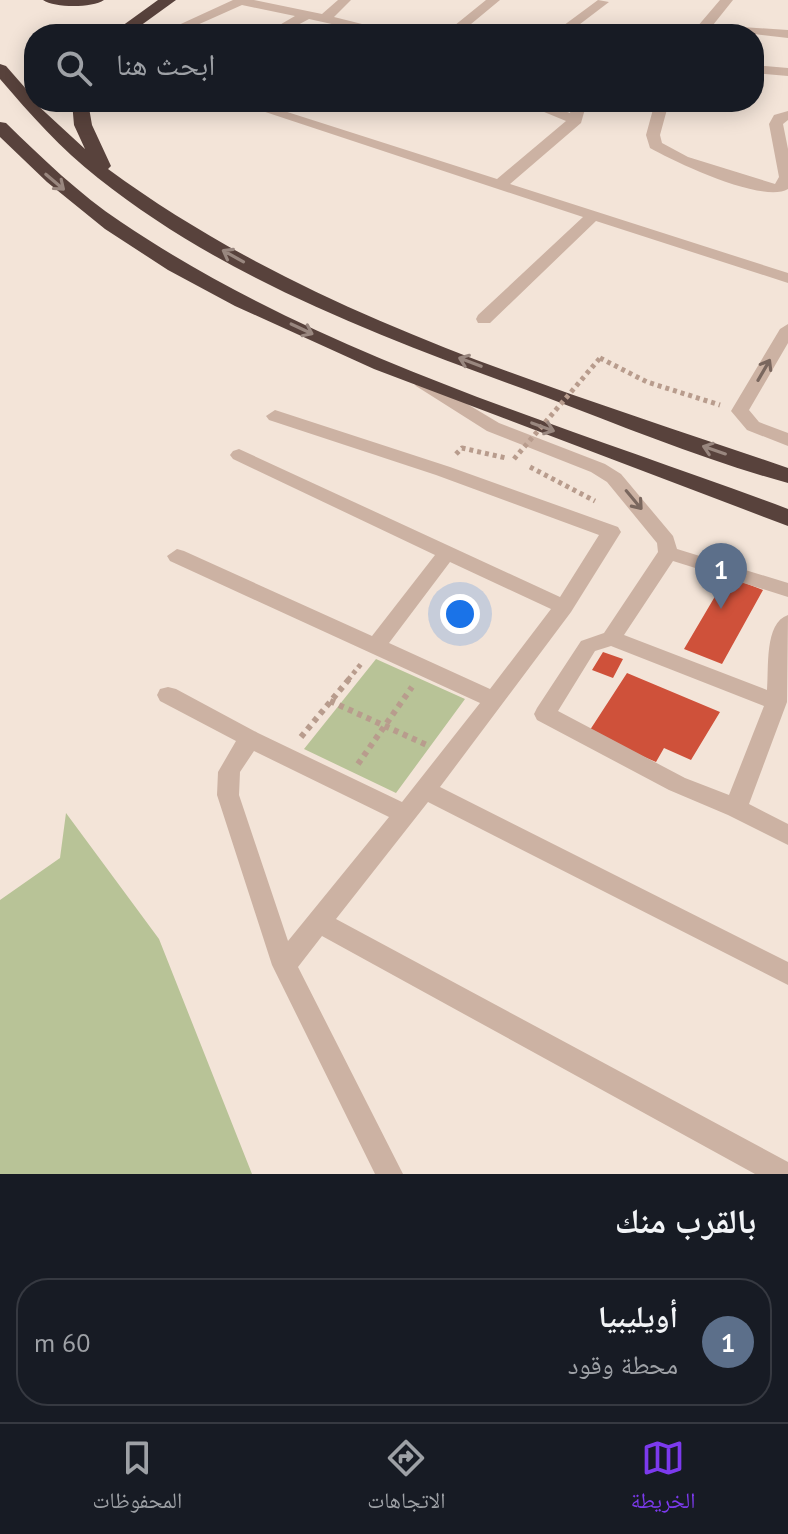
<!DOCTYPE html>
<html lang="ar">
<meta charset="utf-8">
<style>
body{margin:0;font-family:"PT Sans","Noto Naskh Arabic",sans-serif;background:#20242c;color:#f1f3f6;direction:rtl}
.you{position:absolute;left:460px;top:614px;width:28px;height:28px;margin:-20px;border:6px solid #fff;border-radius:50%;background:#1a73e8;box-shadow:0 0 0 12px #1a73e833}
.badge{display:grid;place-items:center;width:52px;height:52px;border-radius:50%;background:#7c3aed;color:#fff;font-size:26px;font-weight:700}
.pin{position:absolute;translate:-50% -66px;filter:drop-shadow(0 2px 4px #0008)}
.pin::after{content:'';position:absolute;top:42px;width:28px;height:24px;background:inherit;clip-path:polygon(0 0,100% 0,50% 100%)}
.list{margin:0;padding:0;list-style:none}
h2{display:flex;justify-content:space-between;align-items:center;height:104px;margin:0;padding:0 32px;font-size:34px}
h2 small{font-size:26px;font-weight:400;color:#9ea1a6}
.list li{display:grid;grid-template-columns:52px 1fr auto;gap:24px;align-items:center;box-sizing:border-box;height:128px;margin:0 16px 16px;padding:0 16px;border:2px solid #363941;border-radius:32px}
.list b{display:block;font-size:30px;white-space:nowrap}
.list p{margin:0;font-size:26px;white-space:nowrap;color:#9ea1a6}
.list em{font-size:26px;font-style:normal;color:#9ea1a6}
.icon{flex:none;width:44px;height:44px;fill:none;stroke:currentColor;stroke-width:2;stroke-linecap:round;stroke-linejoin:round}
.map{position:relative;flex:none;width:788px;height:1174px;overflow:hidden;direction:ltr}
.search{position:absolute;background:#171b24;box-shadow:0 4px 20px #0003;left:24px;right:24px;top:24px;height:88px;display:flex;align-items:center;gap:20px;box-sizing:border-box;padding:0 28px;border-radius:32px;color:#9ea1a6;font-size:30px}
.sheet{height:248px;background:#171b24}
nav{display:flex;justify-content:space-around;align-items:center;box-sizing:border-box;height:112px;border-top:2px solid #363941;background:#171b24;font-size:22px;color:#9ea1a6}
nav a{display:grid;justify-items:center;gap:4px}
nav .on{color:#7c3aed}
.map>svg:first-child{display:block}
.green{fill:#b8c397}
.building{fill:#cf513a}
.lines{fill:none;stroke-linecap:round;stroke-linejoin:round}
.path-far1{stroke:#b89c8d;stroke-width:5;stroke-dasharray:4 4;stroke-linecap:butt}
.path{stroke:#b89c8d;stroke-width:6;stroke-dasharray:5 5;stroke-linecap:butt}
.minor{fill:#ccb2a3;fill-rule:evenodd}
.highway{fill:#58423c;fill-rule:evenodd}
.path-bridge{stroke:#b89c8d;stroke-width:5;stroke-dasharray:4 4;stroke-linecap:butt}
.oneway{stroke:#99877f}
.oneway2{stroke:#7a675e}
</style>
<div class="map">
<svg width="788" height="1174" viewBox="0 0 788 1174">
<rect width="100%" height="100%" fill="#f3e4d8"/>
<path class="green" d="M 376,659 L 465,699 L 396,793 L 304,749 Z
M 66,813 L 159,939 L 252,1174 L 0,1174 L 0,900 L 60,858 Z"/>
<path class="building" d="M 727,576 L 763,590 L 722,664 L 684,649 Z
M 603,652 L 623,659 L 613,678 L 592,670 Z
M 627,673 L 720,712 L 691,760 L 664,748 L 656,762 L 588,733 Z"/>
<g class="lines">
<path class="path-far1" d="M 600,358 L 647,382 L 720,405
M 456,454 L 462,448 L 506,458
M 530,467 L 595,501
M 348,680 L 361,664"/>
<path class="path" d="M 330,701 L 429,746
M 301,737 L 350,678
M 358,764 L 412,687"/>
<path class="minor" d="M 233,0 L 254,0 L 322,14 L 338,0 L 351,0 L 334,17 L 402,34 L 377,34 L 309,19 L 281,34 L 264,34 L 295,16 L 242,5 L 177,34 L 159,34 Z
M 486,0 L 500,0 L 459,34 L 444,34 Z
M 598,0 L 609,2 L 567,34 L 552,34 Z
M 720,0 L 733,0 L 713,25 L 788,30 L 788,38 L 754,34 L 691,34 Z
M 754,65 L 788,68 L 788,76 L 754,73 Z
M 235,102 L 256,102 L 497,179 L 566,121 L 520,102 L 540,102 L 570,113 L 573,102 L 587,102 L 581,123 L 510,184 L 788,273 L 788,283 L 596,221 L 490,323 L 478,323 L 476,319 L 478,315 L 583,217 Z
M 655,102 L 669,102 L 660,135 L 662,143 L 688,157 L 775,184 L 779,177 L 769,124 L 774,115 L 788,111 L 788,120 L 783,124 L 788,149 L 788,189 C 763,204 675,162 650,148 L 646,135 Z
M 788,324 L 788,343 L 749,410 L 759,422 L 788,433 L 788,446 L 747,430 L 731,411 L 780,329 Z
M 422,377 L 499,423 L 605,464 L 621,474 L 673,536 L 677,549 L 788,583 L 788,597 L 673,561 L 624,635 L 767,690 C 769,668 764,623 788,615 L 787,702 L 749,804 L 788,824 L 788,845 L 728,815 L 669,790 L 537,720 L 534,714 L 537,708 L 581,641 L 604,633 L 658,552 L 657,543 L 607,482 L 591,472 L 487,431 L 416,386 L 413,382 ZM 611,646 L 764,706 L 729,795 L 685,778 L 558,711 L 595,651 Z
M 275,410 L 450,467 L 618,527 L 621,532 L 571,612 L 440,787 L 788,962 L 788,985 L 428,802 L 336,919 L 788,1162 L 788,1174 L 755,1174 L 322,936 L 298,967 L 403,1174 L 375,1174 L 272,965 L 217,795 L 218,772 L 236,741 L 160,701 L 157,695 L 160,689 L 168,687 L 176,689 L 258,733 L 402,802 L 480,703 L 170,561 L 167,556 L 177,549 L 184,551 L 372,636 L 435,555 L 233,459 L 230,455 L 233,451 L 239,449 L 560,597 L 599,535 L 436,475 L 269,420 L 266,416 ZM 450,562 L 551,609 L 490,689 L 389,643 ZM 254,751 L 389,817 L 288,941 L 239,795 L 240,772 Z"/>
<path class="highway" d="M 43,0 L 104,0 C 92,8 55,8 43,0 Z
M 158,0 L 176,0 L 129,34 L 111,34 Z
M 0,64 L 6,66 L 34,98 L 34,102 L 85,149 L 74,125 L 72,102 L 88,102 L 92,125 L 111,166 L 108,169 C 309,317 555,388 788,468 L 788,483 C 707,461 627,428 548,398 C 392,341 230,283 98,178 C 61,149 30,114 0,79 Z
M 0,122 L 6,123 C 42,158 79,194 121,222 C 319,356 566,426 788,509 L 788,526 L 374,369 L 235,306 L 168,270 L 105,229 L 47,182 L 0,137 Z"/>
<path class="path-bridge" d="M 514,459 L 600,358"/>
</g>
<defs><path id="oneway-shaft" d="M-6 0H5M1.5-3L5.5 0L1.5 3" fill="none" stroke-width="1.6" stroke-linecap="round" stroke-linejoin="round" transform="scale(2)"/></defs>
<g class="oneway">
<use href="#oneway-shaft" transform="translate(55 182) rotate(40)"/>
<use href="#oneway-shaft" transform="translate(233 256) rotate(-151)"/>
<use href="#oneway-shaft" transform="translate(302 329) rotate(25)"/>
<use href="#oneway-shaft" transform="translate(470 362) rotate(-159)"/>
<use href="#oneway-shaft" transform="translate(543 427) rotate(20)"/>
<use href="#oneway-shaft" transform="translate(714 450) rotate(-161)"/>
</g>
<g class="oneway2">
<use href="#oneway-shaft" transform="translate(764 370) rotate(-60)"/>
<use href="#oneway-shaft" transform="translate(634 500) rotate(50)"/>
</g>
</svg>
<div class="you"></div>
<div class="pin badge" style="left:721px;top:609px;background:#5c6f8a">1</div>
<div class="search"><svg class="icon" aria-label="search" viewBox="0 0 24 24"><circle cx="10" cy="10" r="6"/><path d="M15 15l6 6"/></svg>ابحث هنا</div>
</div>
<section class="sheet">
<h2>بالقرب منك<small></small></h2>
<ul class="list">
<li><span class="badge" style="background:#5c6f8a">1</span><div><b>أويليبيا</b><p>محطة وقود</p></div><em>60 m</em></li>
</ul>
</section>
<nav>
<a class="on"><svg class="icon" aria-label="map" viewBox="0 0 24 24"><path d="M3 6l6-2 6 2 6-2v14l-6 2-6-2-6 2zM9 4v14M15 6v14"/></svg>الخريطة</a>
<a><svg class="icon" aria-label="directions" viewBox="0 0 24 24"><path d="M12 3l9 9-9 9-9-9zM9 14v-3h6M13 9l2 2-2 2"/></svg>الاتجاهات</a>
<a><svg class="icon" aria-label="saved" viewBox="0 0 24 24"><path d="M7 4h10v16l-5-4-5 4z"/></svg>المحفوظات</a>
</nav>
